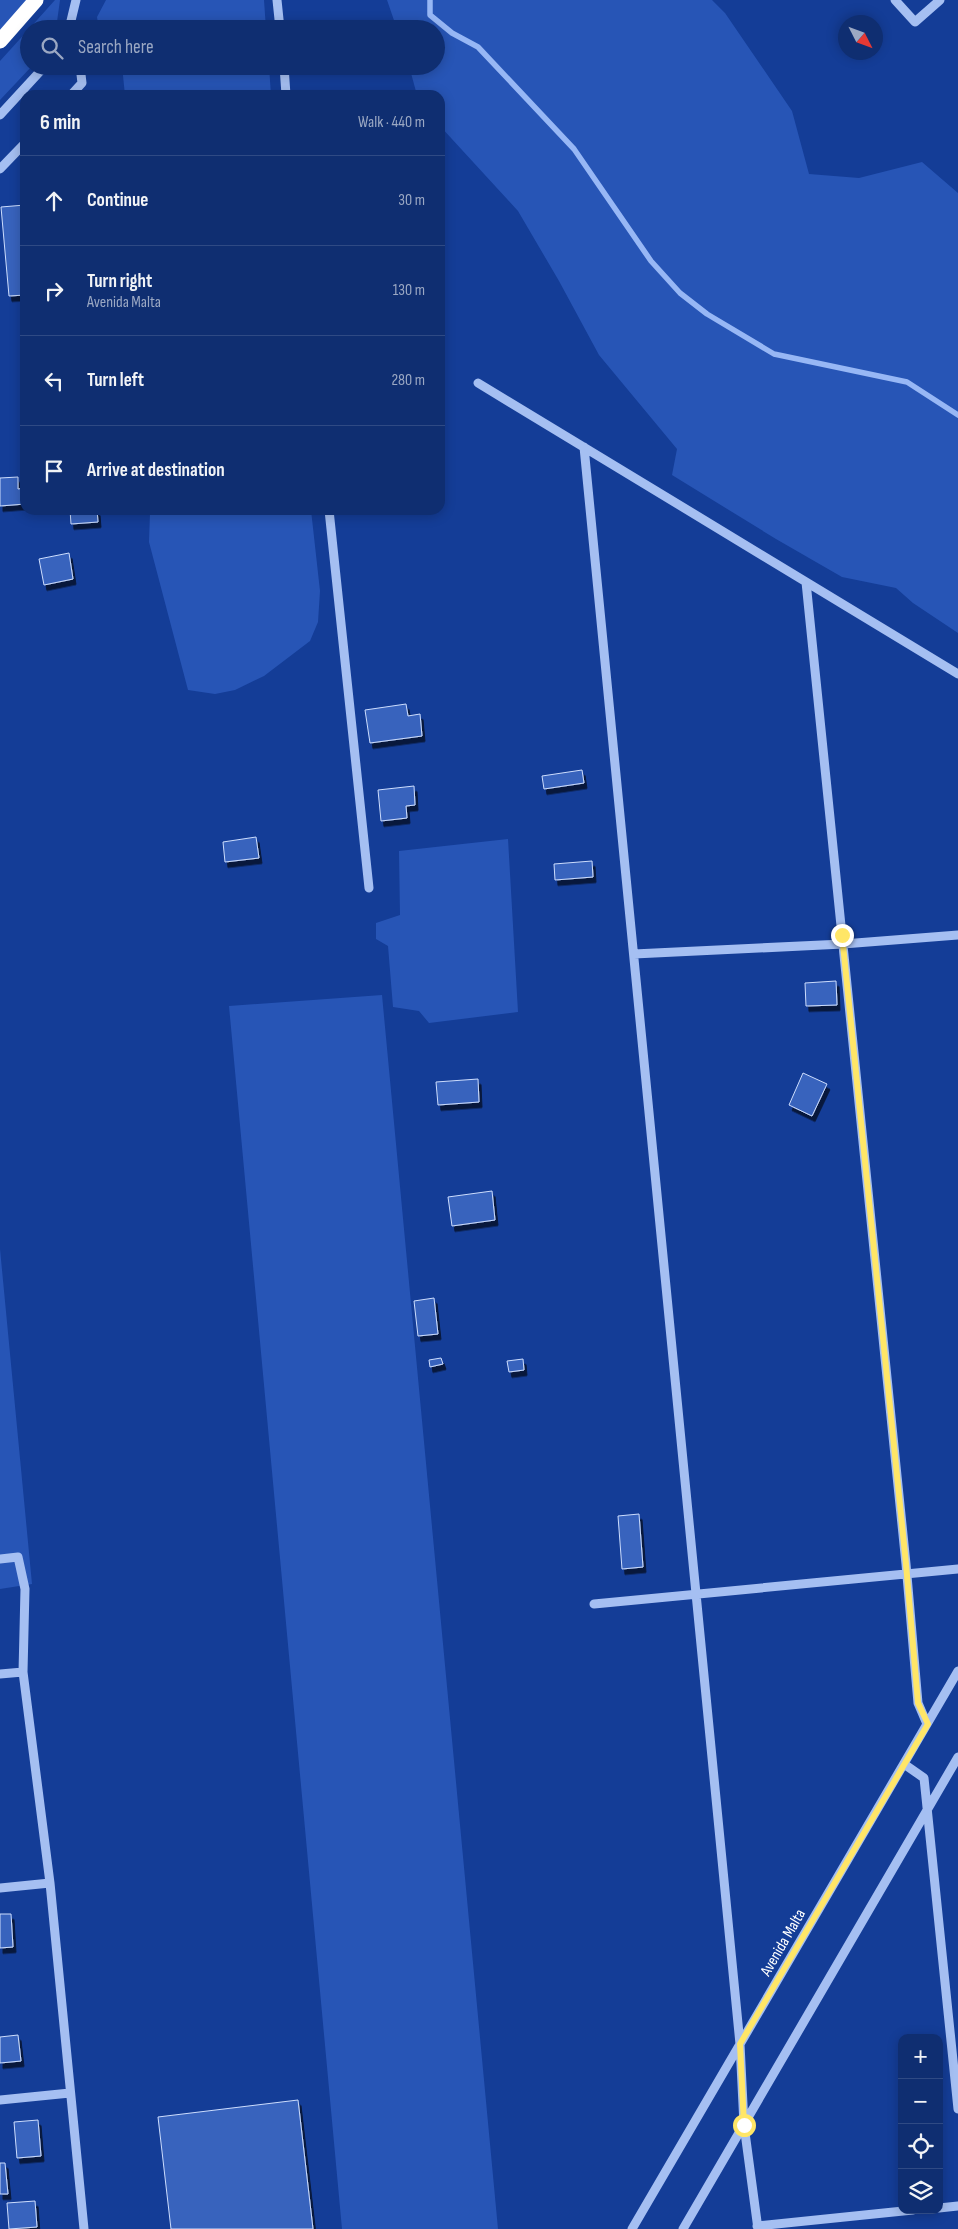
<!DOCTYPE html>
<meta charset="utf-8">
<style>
body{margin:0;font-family:"Sofia Sans Condensed",sans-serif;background:#1d3a79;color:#f1f3f6}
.controls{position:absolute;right:15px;bottom:15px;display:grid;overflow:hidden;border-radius:10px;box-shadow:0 2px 12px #0003}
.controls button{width:45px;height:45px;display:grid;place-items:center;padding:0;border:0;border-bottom:1px solid #2f4a84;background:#0f2e71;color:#f1f3f6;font:25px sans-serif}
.compass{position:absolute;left:838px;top:15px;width:45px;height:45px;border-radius:50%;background:#0f2e71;box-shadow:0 2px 12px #0003;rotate:132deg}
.stop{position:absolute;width:15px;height:15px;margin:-11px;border:4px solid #ffe667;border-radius:50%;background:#fff}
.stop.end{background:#ffe667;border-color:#fff;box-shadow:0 1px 5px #0008}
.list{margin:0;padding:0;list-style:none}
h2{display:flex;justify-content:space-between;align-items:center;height:65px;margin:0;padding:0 20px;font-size:21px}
h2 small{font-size:16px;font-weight:400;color:#9ba8c3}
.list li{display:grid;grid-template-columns:32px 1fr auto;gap:15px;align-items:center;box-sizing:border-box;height:90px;padding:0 20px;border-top:1px solid #2f4a84}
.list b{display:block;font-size:19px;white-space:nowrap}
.list p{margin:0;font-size:16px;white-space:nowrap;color:#9ba8c3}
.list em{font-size:16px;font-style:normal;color:#9ba8c3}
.icon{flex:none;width:28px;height:28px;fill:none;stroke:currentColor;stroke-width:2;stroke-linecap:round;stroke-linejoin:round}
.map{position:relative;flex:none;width:958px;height:2229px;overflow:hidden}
.search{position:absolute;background:#0f2e71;box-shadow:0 2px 12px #0003;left:20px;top:20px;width:425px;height:55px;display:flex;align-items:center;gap:12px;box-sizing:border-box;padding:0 18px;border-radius:28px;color:#9ba8c3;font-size:19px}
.panel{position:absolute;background:#0f2e71;box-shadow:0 2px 12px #0003;left:20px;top:90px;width:425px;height:425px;border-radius:15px}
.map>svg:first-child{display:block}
.green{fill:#2755b6}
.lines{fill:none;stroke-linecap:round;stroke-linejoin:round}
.stream{stroke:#97b7f5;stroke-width:5.5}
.building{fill:#3863bd;stroke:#cdddfd;filter:url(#shadow)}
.minor{stroke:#a5bff2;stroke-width:9}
.highway{stroke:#fff;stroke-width:15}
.route{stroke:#ffe667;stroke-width:6}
.labels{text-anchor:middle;stroke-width:4;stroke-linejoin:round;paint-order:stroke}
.street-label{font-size:16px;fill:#fff;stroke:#143d97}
</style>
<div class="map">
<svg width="958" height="2229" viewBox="0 0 958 2229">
<defs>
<filter id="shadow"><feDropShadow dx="3" dy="5.5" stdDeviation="0" flood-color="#0009"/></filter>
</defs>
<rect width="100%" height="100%" fill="#143d97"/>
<path class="green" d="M 0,0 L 27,0 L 0,31 Z
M 55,0 L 60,0 L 56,29 L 29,29 Z
M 106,0 L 264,0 L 266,29 L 99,29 L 97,17 Z
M 387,0 L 712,0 L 725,13 L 792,111 L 809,174 L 859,178 L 922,162 L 958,193 L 958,633 L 913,603 L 896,588 L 842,577 L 776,539 L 672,475 L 677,449 L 599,355 L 559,281 L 518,211 L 440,126 L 440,95 L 417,95 L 409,66 L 436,66 L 436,29 L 397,29 Z
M 29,29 L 29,66 L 32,66 L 0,100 L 0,61 Z
M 122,66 L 269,66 L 271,95 L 125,95 Z
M 156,510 L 311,510 L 320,591 L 318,622 L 310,641 L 264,676 L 235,690 L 215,694 L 188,690 L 149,542 L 150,513 Z
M 508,839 L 518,1012 L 429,1023 L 419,1011 L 393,1007 L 388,946 L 376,939 L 376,923 L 400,915 L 399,851 Z
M 382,995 L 498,2229 L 342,2229 L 229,1006 Z
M 0,1249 L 32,1584 L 0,1589 Z"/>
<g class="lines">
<path class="stream" d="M 430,0 L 430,15 L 452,33 L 478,47 L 574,149 L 651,261 L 680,293 L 707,314 L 774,354 L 907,382 L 958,415"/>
</g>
<path class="building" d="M 25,205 L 25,295 L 9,296 L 1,207 Z
M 18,477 L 18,489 L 25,488 L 25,504 L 0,506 L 0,478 Z
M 70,510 L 97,510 L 98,522 L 71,524 Z
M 69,553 L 73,579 L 44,585 L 39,559 Z
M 406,704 L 408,716 L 420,714 L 422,736 L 370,743 L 365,710 Z
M 582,770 L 584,783 L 544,789 L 542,776 Z
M 414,786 L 415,805 L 406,806 L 407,818 L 381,821 L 378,790 Z
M 256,837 L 259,858 L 225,862 L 223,842 Z
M 592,861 L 593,877 L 555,880 L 554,864 Z
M 836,981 L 837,1005 L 806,1006 L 805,983 Z
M 803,1073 L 827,1084 L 812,1116 L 789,1105 Z
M 478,1079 L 479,1102 L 438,1105 L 436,1082 Z
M 492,1191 L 495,1220 L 452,1226 L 448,1197 Z
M 434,1298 L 438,1334 L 418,1336 L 414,1301 Z
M 441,1358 L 443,1364 L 430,1367 L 429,1360 Z
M 523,1359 L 524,1370 L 509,1372 L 507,1361 Z
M 639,1514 L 643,1567 L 622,1569 L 618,1516 Z
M 0,1914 L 11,1914 L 13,1947 L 0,1948 Z
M 18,2035 L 21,2061 L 0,2063 L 0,2037 Z
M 298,2100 L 313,2229 L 171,2229 L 158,2117 Z
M 38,2120 L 41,2156 L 17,2158 L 14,2122 Z
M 0,2163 L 5,2163 L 8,2194 L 0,2194 Z
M 35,2201 L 37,2227 L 9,2229 L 7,2203 Z"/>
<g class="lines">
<path class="minor" d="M 277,0 L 280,29
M 895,0 L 915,22 L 940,0
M 69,29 L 76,0
M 284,66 L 286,95
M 71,95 L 82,83 L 80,66
M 0,115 L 45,66
M 0,169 L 25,143
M 478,383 L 958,674
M 584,447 L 740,2044 L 744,2125 L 758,2229
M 329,510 L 369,888
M 806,582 L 906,1564 L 918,1703 L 927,1724
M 634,954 L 843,944 L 958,935
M 0,1559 L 18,1557 L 25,1589 L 23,1672 L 50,1883 L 84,2229
M 594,1604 L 958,1569
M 0,1674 L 23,1672
M 904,1764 L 924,1778 L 958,2109
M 0,1888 L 50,1883
M 0,2100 L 70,2093
M 939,2208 L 958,2206
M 757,2226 L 913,2210
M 632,2229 L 958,1671
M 683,2229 L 958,1757"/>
<path class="highway" d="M 0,41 L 36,0"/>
</g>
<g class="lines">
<path class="route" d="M 744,2125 L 740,2044 L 928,1724 L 918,1703 L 906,1564 L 842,935"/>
</g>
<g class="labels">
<g class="street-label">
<text transform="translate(782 1942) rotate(-60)" y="6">Avenida Malta</text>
</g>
</g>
</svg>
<div class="controls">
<button>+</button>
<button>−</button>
<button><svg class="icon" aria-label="locate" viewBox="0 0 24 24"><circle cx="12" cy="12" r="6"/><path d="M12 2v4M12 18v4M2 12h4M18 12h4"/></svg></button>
<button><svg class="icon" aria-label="layers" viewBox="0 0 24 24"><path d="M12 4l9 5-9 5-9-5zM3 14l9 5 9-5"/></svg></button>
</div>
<svg class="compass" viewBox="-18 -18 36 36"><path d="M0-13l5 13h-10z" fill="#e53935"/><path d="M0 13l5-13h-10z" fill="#9ba8c3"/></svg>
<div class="stop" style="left:744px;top:2125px"></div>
<div class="stop end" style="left:842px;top:935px"></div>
<div class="search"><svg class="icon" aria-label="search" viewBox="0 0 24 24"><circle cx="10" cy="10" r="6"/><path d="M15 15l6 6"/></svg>Search here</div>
<section class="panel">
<h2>6 min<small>Walk · 440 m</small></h2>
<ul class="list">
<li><svg class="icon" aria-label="ahead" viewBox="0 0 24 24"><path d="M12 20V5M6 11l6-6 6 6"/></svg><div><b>Continue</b></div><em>30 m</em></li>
<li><svg class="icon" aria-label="right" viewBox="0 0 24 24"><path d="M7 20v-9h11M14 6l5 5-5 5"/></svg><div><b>Turn right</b><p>Avenida Malta</p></div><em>130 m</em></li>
<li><svg class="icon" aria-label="left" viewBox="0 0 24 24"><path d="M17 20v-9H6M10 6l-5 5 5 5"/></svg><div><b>Turn left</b></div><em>280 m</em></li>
<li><svg class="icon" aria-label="arrive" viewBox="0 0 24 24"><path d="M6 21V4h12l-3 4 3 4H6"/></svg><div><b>Arrive at destination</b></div></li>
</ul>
</section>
</div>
